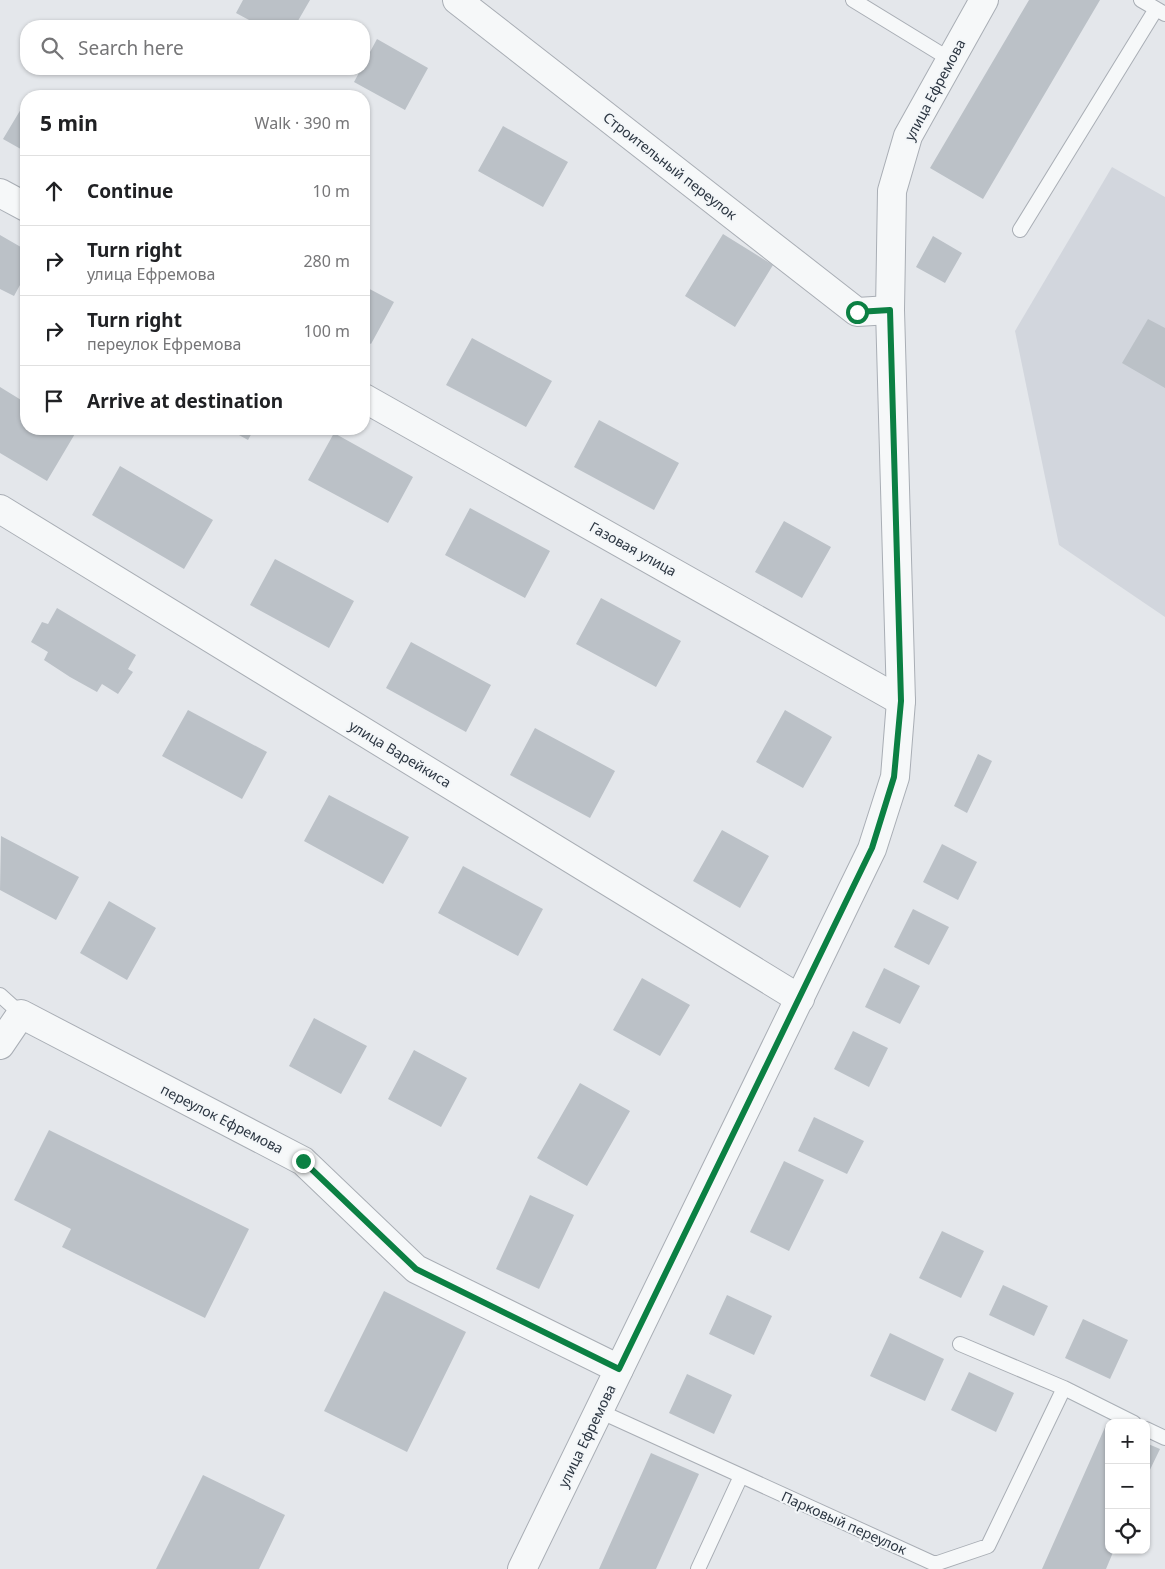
<!DOCTYPE html>
<meta charset="utf-8">
<style>
body{margin:0;font-family:"Noto Sans",sans-serif;background:#f6f6f6;color:#202124}
.controls{position:absolute;right:15px;bottom:15px;display:grid;overflow:hidden;border-radius:10px;box-shadow:0 1px 4px #0004}
.controls button{width:45px;height:45px;display:grid;place-items:center;padding:0;border:0;border-bottom:1px solid #e0e0e0;background:#fff;color:#202124;font:25px sans-serif}
.stop{position:absolute;width:15px;height:15px;margin:-11px;border:4px solid #0b8043;border-radius:50%;background:#fff}
.stop.end{background:#0b8043;border-color:#fff;box-shadow:0 1px 5px #0008}
.list{margin:0;padding:0;list-style:none}
h2{display:flex;justify-content:space-between;align-items:center;height:65px;margin:0;padding:0 20px;font-size:21px}
h2 small{font-size:16px;font-weight:400;color:#757577}
.list li{display:grid;grid-template-columns:32px 1fr auto;gap:15px;align-items:center;box-sizing:border-box;height:70px;padding:0 20px;border-top:1px solid #e0e0e0}
.list b{display:block;font-size:19px;white-space:nowrap}
.list p{margin:0;font-size:16px;white-space:nowrap;color:#757577}
.list em{font-size:16px;font-style:normal;color:#757577}
.icon{flex:none;width:28px;height:28px;fill:none;stroke:currentColor;stroke-width:2;stroke-linecap:round;stroke-linejoin:round}
.map{position:relative;flex:none;width:1165px;height:1569px;overflow:hidden}
.search{position:absolute;background:#fff;box-shadow:0 1px 4px #0004;left:20px;top:20px;width:350px;height:55px;display:flex;align-items:center;gap:12px;box-sizing:border-box;padding:0 18px;border-radius:20px;color:#757577;font-size:19px}
.panel{position:absolute;background:#fff;box-shadow:0 1px 4px #0004;left:20px;top:90px;width:350px;height:345px;border-radius:20px}
.map>svg:first-child{display:block}
.built{fill:#d2d6dd}
.building{fill:#bbc1c7}
.lines{fill:none;stroke-linecap:round;stroke-linejoin:round}
.service-casing{stroke:#a9aeb5;stroke-width:16}
.minor-casing{stroke:#a9aeb5;stroke-width:30}
.tertiary-casing{stroke:#a9aeb5;stroke-width:30}
.service{stroke:#f6f8f9;stroke-width:14}
.minor{stroke:#f6f8f9;stroke-width:28}
.tertiary{stroke:#f6f8f9;stroke-width:28}
.route{stroke:#0b8043;stroke-width:6}
.labels{text-anchor:middle;stroke-width:4;stroke-linejoin:round;paint-order:stroke}
.street-label{font-size:14px;fill:#2c3642;stroke:#f3f6f8}
</style>
<div class="map">
<svg width="1165" height="1569" viewBox="0 0 1165 1569">
<rect width="100%" height="100%" fill="#e4e7eb"/>
<path class="built" d="M 1112,167 L 1165,197 L 1165,617 L 1059,545 L 1015,331 Z"/>
<path class="building" d="M 243,0 L 310,0 L 295,26 L 260,26 L 236,13 Z
M 1029,0 L 1100,0 L 983,199 L 930,168 Z
M 377,39 L 428,68 L 405,110 L 354,82 L 361,69 L 364,69 L 364,63 Z
M 24,104 L 26,105 L 26,152 L 3,139 Z
M 503,126 L 568,162 L 543,207 L 478,171 Z
M 723,234 L 773,265 L 735,327 L 685,296 Z
M 0,235 L 26,250 L 26,274 L 14,296 L 0,289 Z
M 933,236 L 962,253 L 945,283 L 916,267 Z
M 364,286 L 394,302 L 371,344 L 364,340 Z
M 1148,319 L 1165,328 L 1165,388 L 1122,363 Z
M 472,338 L 552,381 L 526,427 L 446,385 Z
M 0,387 L 26,403 L 26,429 L 71,429 L 76,432 L 47,481 L 0,453 Z
M 599,420 L 679,463 L 654,510 L 574,467 Z
M 228,429 L 254,429 L 248,440 Z
M 334,433 L 413,477 L 388,523 L 308,480 Z
M 120,466 L 213,520 L 184,569 L 92,515 Z
M 470,508 L 550,551 L 525,598 L 445,555 Z
M 784,521 L 831,547 L 802,598 L 755,572 Z
M 275,559 L 354,601 L 329,648 L 250,605 Z
M 601,598 L 681,641 L 656,687 L 576,644 Z
M 57,608 L 136,655 L 128,669 L 133,672 L 118,694 L 102,684 L 97,692 L 70,677 L 44,660 L 48,652 L 31,642 L 42,622 L 48,624 Z
M 411,642 L 491,685 L 466,732 L 386,688 Z
M 188,710 L 267,752 L 242,799 L 162,756 Z
M 785,710 L 832,737 L 803,788 L 756,762 Z
M 535,728 L 615,771 L 590,818 L 510,775 Z
M 978,754 L 992,761 L 967,813 L 954,806 Z
M 329,795 L 409,837 L 383,884 L 304,841 Z
M 722,830 L 769,856 L 740,908 L 693,881 Z
M 1,836 L 79,877 L 56,920 L 0,890 Z
M 942,844 L 977,862 L 958,900 L 923,882 Z
M 463,866 L 543,909 L 518,956 L 438,913 Z
M 109,901 L 156,928 L 127,980 L 80,953 Z
M 913,909 L 949,927 L 929,965 L 894,947 Z
M 884,968 L 920,986 L 900,1024 L 865,1007 Z
M 642,978 L 690,1005 L 660,1056 L 613,1030 Z
M 314,1018 L 367,1046 L 341,1094 L 289,1066 Z
M 853,1031 L 888,1048 L 869,1087 L 834,1069 Z
M 414,1050 L 467,1078 L 441,1127 L 388,1099 Z
M 580,1083 L 630,1111 L 587,1186 L 537,1158 Z
M 814,1117 L 864,1141 L 847,1174 L 798,1151 Z
M 49,1130 L 249,1229 L 205,1318 L 62,1247 L 71,1229 L 14,1200 Z
M 784,1161 L 824,1180 L 789,1251 L 750,1232 Z
M 530,1195 L 574,1215 L 539,1289 L 496,1269 Z
M 942,1231 L 984,1251 L 961,1298 L 919,1278 Z
M 1003,1285 L 1048,1306 L 1034,1336 L 989,1315 Z
M 384,1291 L 466,1332 L 407,1452 L 324,1411 Z
M 727,1295 L 772,1316 L 754,1355 L 709,1334 Z
M 1083,1319 L 1128,1340 L 1110,1379 L 1065,1358 Z
M 890,1333 L 944,1359 L 925,1401 L 870,1376 Z
M 969,1372 L 1014,1393 L 996,1432 L 951,1410 Z
M 687,1374 L 732,1395 L 714,1434 L 669,1413 Z
M 1106,1425 L 1109,1426 L 1109,1550 L 1114,1550 L 1106,1569 L 1042,1569 Z
M 1146,1443 L 1160,1449 L 1146,1478 Z
M 651,1453 L 699,1474 L 656,1569 L 599,1569 Z
M 203,1475 L 285,1515 L 259,1569 L 156,1569 Z"/>
<g class="lines">
<g class="service-casing">
<path id="service" d="M 853,0 L 951,60
M 1141,0 L 1165,14
M 1020,230 L 1156,9
M 0,995 L 21,1014
M 960,1344 L 1064,1388 L 1134,1423
M 599,1411 L 935,1564 L 988,1546 L 1064,1388
M 1146,1429 L 1165,1438
M 698,1569 L 741,1476"/>
</g>
<g class="minor-casing">
<path id="minor" d="M 457,0 L 857,312 L 890,310
M 0,193 L 26,207
M 364,398 L 901,701
M 0,509 L 800,999
M 0,1045 L 21,1014 L 303,1161 L 416,1269 L 619,1369"/>
</g>
<g class="tertiary-casing">
<path id="tertiary" d="M 522,1569 L 872,849 L 895,777 L 901,701 L 890,310 L 892,191 L 908,136 L 984,0"/>
</g>
<use href="#service" class="service"/>
<use href="#minor" class="minor"/>
<use href="#tertiary" class="tertiary"/>
</g>
<g class="lines">
<path class="route" d="M 303,1161 L 416,1269 L 619,1369 L 872,848 L 894,777 L 901,701 L 890,310 L 857,312"/>
</g>
<g class="labels">
<g class="street-label">
<text transform="translate(935 90) rotate(-62)" y="5">улица Ефремова</text>
<text transform="translate(670 166) rotate(38)" y="5">Строительный переулок</text>
<text transform="translate(633 549) rotate(29)" y="5">Газовая улица</text>
<text transform="translate(400 754) rotate(31)" y="5">улица Варейкиса</text>
<text transform="translate(222 1119) rotate(27)" y="5">переулок Ефремова</text>
<text transform="translate(587 1436) rotate(-64)" y="5">улица Ефремова</text>
<text transform="translate(844 1523) rotate(24)" y="5">Парковый переулок</text>
</g>
</g>
</svg>
<div class="controls">
<button>+</button>
<button>−</button>
<button><svg class="icon" aria-label="locate" viewBox="0 0 24 24"><circle cx="12" cy="12" r="6"/><path d="M12 2v4M12 18v4M2 12h4M18 12h4"/></svg></button>
</div>
<div class="stop" style="left:857px;top:312px"></div>
<div class="stop end" style="left:303px;top:1161px"></div>
<div class="search"><svg class="icon" aria-label="search" viewBox="0 0 24 24"><circle cx="10" cy="10" r="6"/><path d="M15 15l6 6"/></svg>Search here</div>
<section class="panel">
<h2>5 min<small>Walk · 390 m</small></h2>
<ul class="list">
<li><svg class="icon" aria-label="ahead" viewBox="0 0 24 24"><path d="M12 20V5M6 11l6-6 6 6"/></svg><div><b>Continue</b></div><em>10 m</em></li>
<li><svg class="icon" aria-label="right" viewBox="0 0 24 24"><path d="M7 20v-9h11M14 6l5 5-5 5"/></svg><div><b>Turn right</b><p>улица Ефремова</p></div><em>280 m</em></li>
<li><svg class="icon" aria-label="right" viewBox="0 0 24 24"><path d="M7 20v-9h11M14 6l5 5-5 5"/></svg><div><b>Turn right</b><p>переулок Ефремова</p></div><em>100 m</em></li>
<li><svg class="icon" aria-label="arrive" viewBox="0 0 24 24"><path d="M6 21V4h12l-3 4 3 4H6"/></svg><div><b>Arrive at destination</b></div></li>
</ul>
</section>
</div>
